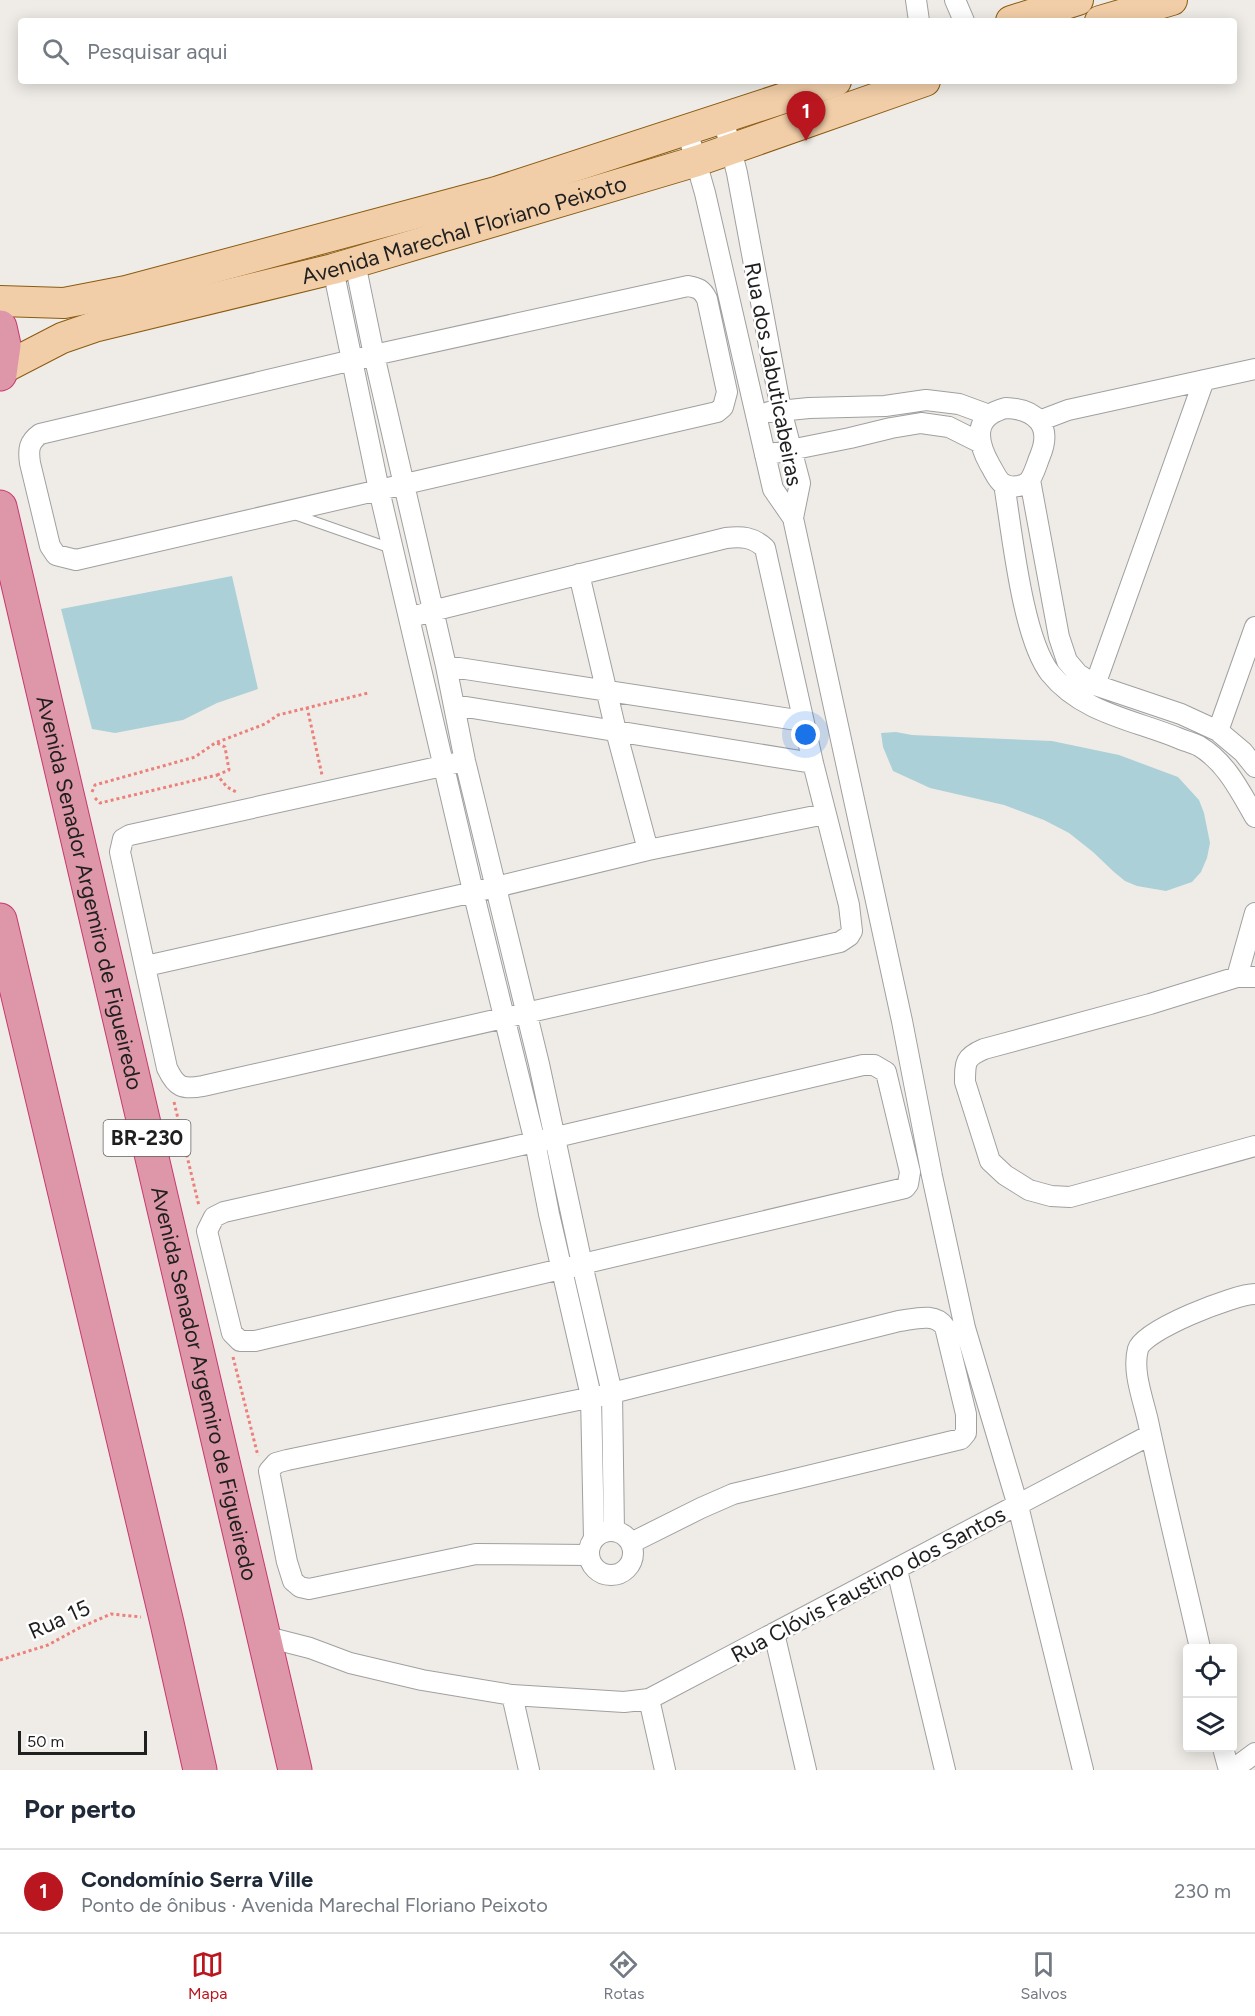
<!DOCTYPE html>
<html lang="pt">
<meta charset="utf-8">
<style>
body{margin:0;font-family:Figtree,sans-serif;background:#f2f2f3;color:#1f2937}
.controls{position:absolute;right:18px;bottom:18px;display:grid;overflow:hidden;border-radius:6px;box-shadow:0 3px 15px #0003}
.controls button{width:54px;height:54px;display:grid;place-items:center;padding:0;border:0;border-bottom:2px solid #e0e1e3;background:#fff;color:#1f2937;font:30px sans-serif}
.scale{position:absolute;left:18px;bottom:15px;width:129px;box-sizing:border-box;padding-left:6px;border:3px solid #1f1f1f;border-top:0;font-size:16px;line-height:21px;white-space:nowrap;color:#1f1f1f;-webkit-text-stroke:4px #fff;paint-order:stroke}
.you{position:absolute;left:806px;top:735px;width:21px;height:21px;margin:-15px;border:4px solid #fff;border-radius:50%;background:#1a73e8;box-shadow:0 0 0 9px #1a73e833}
.badge{display:grid;place-items:center;width:39px;height:39px;border-radius:50%;background:#b9161f;color:#fff;font-size:20px;font-weight:700}
.pin{position:absolute;translate:-50% -50px;filter:drop-shadow(0 2px 3px #0008)}
.pin::after{content:'';position:absolute;top:32px;width:21px;height:18px;background:inherit;clip-path:polygon(0 0,100% 0,50% 100%)}
.list{margin:0;padding:0;list-style:none}
h2{display:flex;justify-content:space-between;align-items:center;height:78px;margin:0;padding:0 24px;font-size:26px}
h2 small{font-size:20px;font-weight:400;color:#747a83}
.list li{display:grid;grid-template-columns:39px 1fr auto;gap:18px;align-items:center;box-sizing:border-box;height:84px;padding:0 24px;border-top:2px solid #e0e1e3}
.list b{display:block;font-size:22px;white-space:nowrap}
.list p{margin:0;font-size:20px;white-space:nowrap;color:#747a83}
.list em{font-size:20px;font-style:normal;color:#747a83}
.icon{flex:none;width:33px;height:33px;fill:none;stroke:currentColor;stroke-width:2;stroke-linecap:round;stroke-linejoin:round}
.map{position:relative;flex:none;width:1255px;height:1770px;overflow:hidden}
.search{position:absolute;background:#fff;box-shadow:0 3px 15px #0003;left:18px;right:18px;top:18px;height:66px;display:flex;align-items:center;gap:15px;box-sizing:border-box;padding:0 21px;border-radius:6px;color:#747a83;font-size:22px}
.sheet{height:162px;background:#fff}
nav{display:flex;justify-content:space-around;align-items:center;box-sizing:border-box;height:84px;border-top:2px solid #e0e1e3;background:#fff;font-size:16px;color:#747a83}
nav a{display:grid;justify-items:center;gap:3px}
nav .on{color:#b9161f}
.map>svg:first-child{display:block}
.water{fill:#acd0d8}
.lines{fill:none;stroke-linecap:round;stroke-linejoin:round}
.lane-casing{stroke:#a0a0a0;stroke-width:11}
.street-casing{stroke:#a0a0a0;stroke-width:22}
.primary-casing{stroke:#8a5b10;stroke-width:32}
.highway-casing{stroke:#c83872;stroke-width:35}
.path{stroke:#eb817b;stroke-width:3;stroke-dasharray:3 3;stroke-linecap:butt}
.lane{stroke:#fff;stroke-width:9}
.street{stroke:#fff;stroke-width:20}
.primary{stroke:#f2cea8;stroke-width:30}
.highway{stroke:#de97a8;stroke-width:33}
.labels{text-anchor:middle;stroke-width:5;stroke-linejoin:round;paint-order:stroke}
.shield{fill:#fff;stroke:#626262;stroke-width:1.5}
.shield-label{font-size:21px;font-weight:bold;fill:#1f1f1f}
.street-label{font-size:22px;fill:#1f1f1f;stroke:#fff}
</style>
<div class="map">
<svg width="1255" height="1770" viewBox="0 0 1255 1770">
<rect width="100%" height="100%" fill="#efece7"/>
<path class="water" d="M 232,576 L 258,689 L 217,703 L 183,720 L 115,733 L 92,729 L 61,609 Z
M 896,732 L 912,735 L 1052,741 L 1119,755 L 1178,777 L 1199,800 L 1204,813 L 1210,843 L 1207,858 L 1201,872 L 1192,882 L 1166,891 L 1137,886 L 1125,881 L 1114,872 L 1093,852 L 1069,833 L 1044,820 L 1004,805 L 930,788 L 893,771 L 883,747 L 881,733 Z"/>
<g class="lines">
<g class="lane-casing">
<path id="lane" d="M 293,514 L 393,549"/>
</g>
<g class="street-casing">
<path id="street" d="M 916,0 L 919,21
M 955,0 L 964,21
M 723,118 L 737,173 L 781,410 L 800,483 L 793,518
M 687,130 L 705,193 L 773,489 L 793,518 L 902,1021 L 932,1176 L 965,1328 L 1018,1506 L 1083,1770
M 355,263 L 374,355 L 446,666 L 465,761 L 539,1064 L 582,1264 L 612,1393 L 614,1531
M 333,269 L 379,490 L 473,891 L 535,1142 L 549,1214 L 591,1396 L 594,1539
M 688,286 C 698,288 702,289 707,299 L 727,392 L 723,407 L 717,412 L 76,560 L 56,555 L 50,546 L 30,463 C 28,449 29,442 40,434 L 374,355 Z
M 1006,408 C 1035,409 1053,425 1040,456 C 1037,463 1034,475 1029,481 C 1023,487 1011,488 1003,484 C 997,480 994,471 990,465 C 976,440 973,416 1006,408 Z
M 769,412 L 809,408 L 885,406 L 926,400 L 959,404 L 989,415
M 1039,421 L 1068,410 L 1255,369
M 765,455 L 850,438 L 891,428 L 921,423 L 949,427 L 979,442
M 1030,480 L 1059,637 L 1067,661 L 1078,674 L 1095,685 L 1181,714 L 1218,731 L 1243,752 L 1255,767
M 1004,484 C 1012,531 1022,637 1050,673 C 1082,713 1134,720 1178,738 C 1185,741 1193,743 1199,746 C 1226,762 1240,791 1255,817
M 579,574 L 616,731 L 648,850
M 409,618 L 432,611 L 726,538 C 742,536 753,537 765,548 L 813,763 L 849,905 L 852,931 L 849,936 L 840,942 L 203,1086 C 182,1090 176,1087 167,1068 L 120,852 L 123,839 L 130,835 L 465,761
M 446,666 L 803,721
M 1095,685 L 1204,380
M 454,705 L 813,763
M 1218,731 L 1255,627
M 146,966 L 496,887 L 648,850 L 825,814
M 1237,977 L 1255,913
M 1255,977 L 1237,977 L 1150,1004 L 984,1049 C 965,1057 965,1062 965,1082 L 990,1161 L 1005,1175 L 1029,1190 L 1051,1196 L 1070,1197 L 1255,1146
M 863,1065 L 874,1065 L 886,1072 L 910,1172 L 908,1184 L 905,1188 L 255,1341 L 240,1341 L 232,1333 L 207,1231 L 214,1217 L 224,1212 L 535,1142 Z
M589 1553a22 22 0 1 1 44 0a22 22 0 1 1-44 0Z
M 589,1555 L 476,1554 L 309,1589 L 300,1587 L 293,1581 L 287,1562 L 269,1471 L 276,1463 L 287,1460 L 612,1393 L 899,1321 C 915,1319 935,1312 945,1327 L 966,1414 L 966,1433 L 961,1439 L 733,1494 L 701,1508 L 631,1543
M 897,1570 L 945,1770
M 774,1633 L 806,1770
M 263,1636 L 310,1648 L 350,1663 L 422,1680 L 512,1695 L 624,1702 L 649,1699 L 1150,1435
M 1200,1648 C 1183,1573 1164,1497 1148,1421 C 1143,1399 1132,1371 1138,1349 C 1143,1330 1235,1294 1255,1294
M 512,1695 L 529,1770
M 649,1699 L 665,1770
M 1223,1748 L 1229,1770
M 1232,1770 L 1255,1753"/>
</g>
<g class="primary-casing">
<g id="primary">
<path d="M 1011,21 L 1078,0"/>
<path d="M 1100,21 L 1172,0"/>
<path d="M 0,301 L 64,303 L 126,291 L 496,192 L 836,81"/>
<path id="s1" d="M 2,369 L 62,338 L 94,327 L 333,269 L 697,161 L 925,81"/>
</g>
</g>
<g class="highway-casing">
<g id="highway">
<path d="M 0,327 L 4,345 L 0,374"/>
<path id="s2" d="M 0,507 L 295,1770"/>
<path d="M 0,920 L 167,1623 L 200,1770"/>
</g>
</g>
<path class="path" d="M 307,707 L 322,775
M 217,775 L 229,770 L 225,747 L 217,743
M 92,792 L 95,785 L 195,757 L 215,743 L 265,724 L 278,715 L 368,693
M 95,798 L 100,803 L 217,775 L 227,787 L 238,793
M 174,1102 L 199,1206
M 233,1357 L 258,1456
M 0,1660 L 48,1645 L 81,1627 L 111,1614 L 141,1617"/>
<use href="#lane" class="lane"/>
<use href="#street" class="street"/>
<use href="#primary" class="primary"/>
<use href="#highway" class="highway"/>
</g>
<g class="labels">
<rect class="shield" x="103.5" y="1120" width="87" height="36" rx="4.5"/>
<g class="shield-label">
<text x="147" y="1145">BR-230</text>
</g>
<g class="street-label">
<text dy="8" stroke="none"><textPath href="#s1" startOffset="484">Avenida Marechal Floriano Peixoto</textPath></text>
<text transform="translate(774 374) rotate(79)" y="8">Rua dos Jabuticabeiras</text>
<text dy="8" stroke="none"><textPath href="#s2" startOffset="396">Avenida Senador Argemiro de Figueiredo</textPath></text>
<text dy="8" stroke="none"><textPath href="#s2" startOffset="900">Avenida Senador Argemiro de Figueiredo</textPath></text>
<text transform="translate(868 1584) rotate(-28)" y="8">Rua Clóvis Faustino dos Santos</text>
<text transform="translate(59 1619) rotate(-24)" y="8">Rua 15</text>
</g>
</g>
</svg>
<div class="controls">
<button><svg class="icon" aria-label="locate" viewBox="0 0 24 24"><circle cx="12" cy="12" r="6"/><path d="M12 2v4M12 18v4M2 12h4M18 12h4"/></svg></button>
<button><svg class="icon" aria-label="layers" viewBox="0 0 24 24"><path d="M12 4l9 5-9 5-9-5zM3 14l9 5 9-5"/></svg></button>
</div>
<div class="scale">50 m</div>
<div class="you"></div>
<div class="pin badge" style="left:806px;top:141px">1</div>
<div class="search"><svg class="icon" aria-label="search" viewBox="0 0 24 24"><circle cx="10" cy="10" r="6"/><path d="M15 15l6 6"/></svg>Pesquisar aqui</div>
</div>
<section class="sheet">
<h2>Por perto<small></small></h2>
<ul class="list">
<li><span class="badge">1</span><div><b>Condomínio Serra Ville</b><p>Ponto de ônibus · Avenida Marechal Floriano Peixoto</p></div><em>230 m</em></li>
</ul>
</section>
<nav>
<a class="on"><svg class="icon" aria-label="map" viewBox="0 0 24 24"><path d="M3 6l6-2 6 2 6-2v14l-6 2-6-2-6 2zM9 4v14M15 6v14"/></svg>Mapa</a>
<a><svg class="icon" aria-label="directions" viewBox="0 0 24 24"><path d="M12 3l9 9-9 9-9-9zM9 14v-3h6M13 9l2 2-2 2"/></svg>Rotas</a>
<a><svg class="icon" aria-label="saved" viewBox="0 0 24 24"><path d="M7 4h10v16l-5-4-5 4z"/></svg>Salvos</a>
</nav>
